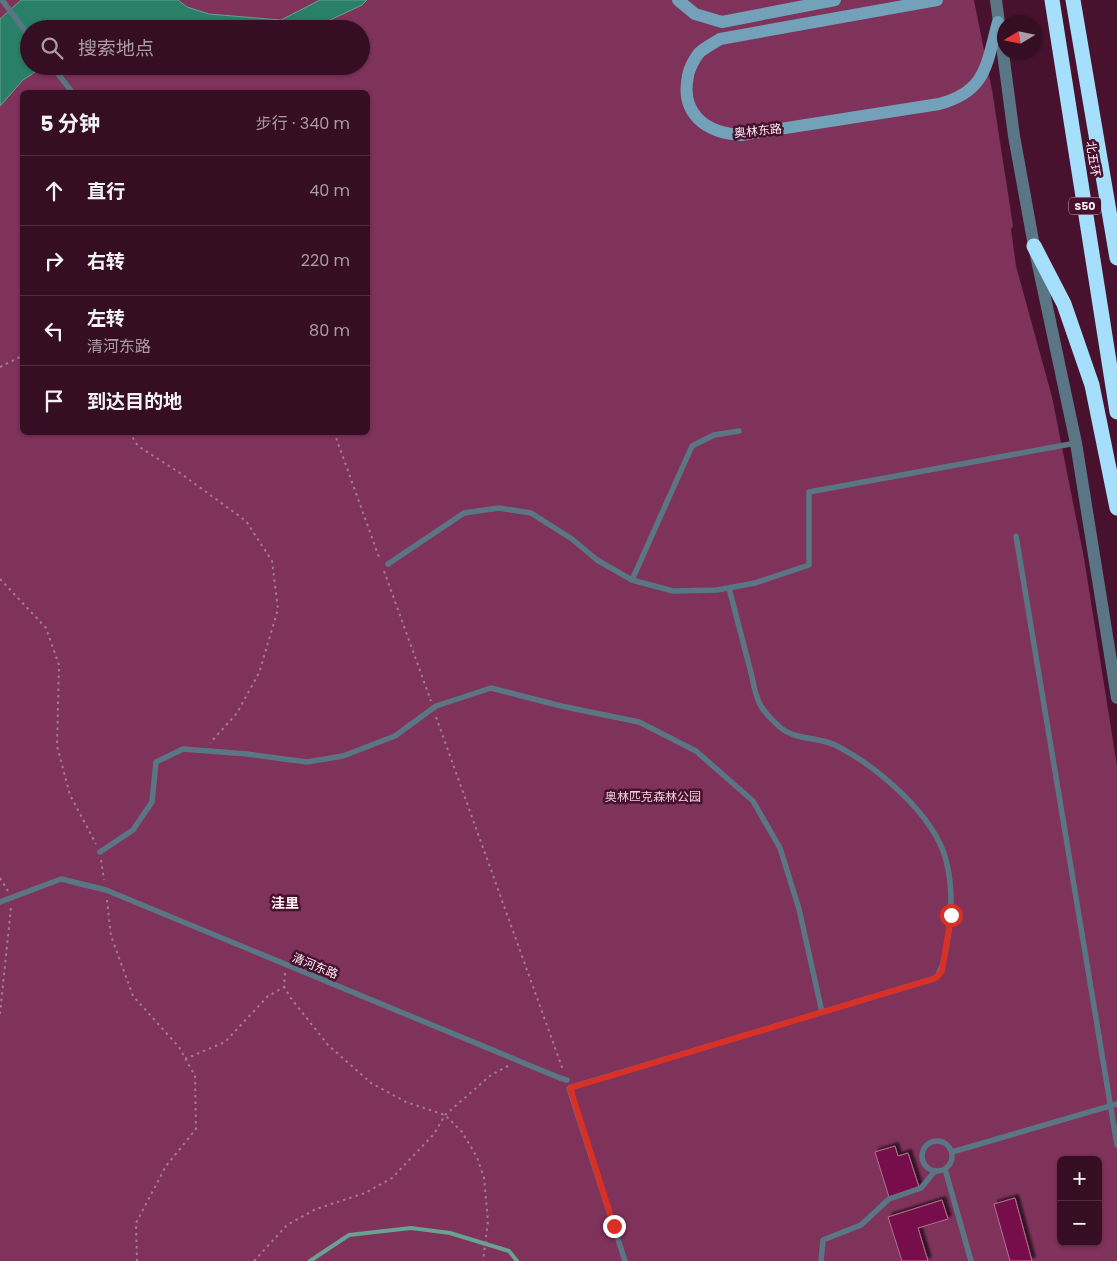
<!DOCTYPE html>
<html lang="zh">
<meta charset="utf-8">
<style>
body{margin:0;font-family:Poppins,"Noto Sans SC",sans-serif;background:#3d172b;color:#f1f3f6}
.controls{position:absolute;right:15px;bottom:15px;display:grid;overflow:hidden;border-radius:8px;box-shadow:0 1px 4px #0004}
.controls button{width:45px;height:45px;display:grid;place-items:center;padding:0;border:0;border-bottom:1px solid #502e41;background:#360e23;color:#f1f3f6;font:25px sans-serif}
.compass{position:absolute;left:997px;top:15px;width:45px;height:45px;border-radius:50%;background:#360e23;box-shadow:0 1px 4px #0004;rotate:260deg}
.stop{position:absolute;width:15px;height:15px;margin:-11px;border:4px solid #d93025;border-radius:50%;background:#fff}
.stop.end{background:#d93025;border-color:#fff;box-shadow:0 1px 5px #0008}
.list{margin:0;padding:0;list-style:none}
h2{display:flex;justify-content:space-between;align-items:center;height:65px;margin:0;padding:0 20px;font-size:21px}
h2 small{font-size:16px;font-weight:400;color:#aa9ca6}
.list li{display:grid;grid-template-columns:32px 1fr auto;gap:15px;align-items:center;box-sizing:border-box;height:70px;padding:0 20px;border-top:1px solid #502e41}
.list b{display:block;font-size:19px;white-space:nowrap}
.list p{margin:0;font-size:16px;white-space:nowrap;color:#aa9ca6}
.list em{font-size:16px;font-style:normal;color:#aa9ca6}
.icon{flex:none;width:28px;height:28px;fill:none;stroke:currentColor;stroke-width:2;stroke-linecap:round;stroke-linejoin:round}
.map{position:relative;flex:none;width:1117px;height:1261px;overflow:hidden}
.search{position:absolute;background:#360e23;box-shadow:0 1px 4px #0004;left:20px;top:20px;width:350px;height:55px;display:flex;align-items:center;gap:12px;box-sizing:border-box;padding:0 18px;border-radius:28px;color:#aa9ca6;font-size:19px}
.panel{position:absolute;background:#360e23;box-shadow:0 1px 4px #0004;left:20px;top:90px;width:350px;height:345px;border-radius:8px}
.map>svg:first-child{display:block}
.green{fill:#7f325a;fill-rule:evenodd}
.water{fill:#297f67;stroke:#69a192}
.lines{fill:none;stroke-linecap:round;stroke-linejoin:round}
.stream{stroke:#69a192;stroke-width:4}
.building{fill:#770b4c;stroke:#b0718e;filter:url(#shadow)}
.path{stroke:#a07d8f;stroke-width:2;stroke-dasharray:2.5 4;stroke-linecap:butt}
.service{stroke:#5a7685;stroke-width:5.5}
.tertiary{stroke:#5a7685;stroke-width:12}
.secondary{stroke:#73a1b9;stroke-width:12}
.motorway{stroke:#a6dffc;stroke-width:15}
.service-bridge{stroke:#5a7685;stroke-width:5.5}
.route{stroke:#d93025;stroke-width:6}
.labels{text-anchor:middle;stroke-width:5;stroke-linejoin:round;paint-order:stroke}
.shield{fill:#48122f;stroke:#c7adba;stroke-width:1}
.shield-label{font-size:11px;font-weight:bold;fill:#feeff5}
.street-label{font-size:12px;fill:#feeff5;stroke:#48122f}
.park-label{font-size:12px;fill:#edd0dd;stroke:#48122f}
.neighbourhood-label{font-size:14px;font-weight:bold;fill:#feeff5;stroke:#48122f}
</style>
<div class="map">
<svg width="1117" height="1261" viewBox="0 0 1117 1261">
<defs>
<filter id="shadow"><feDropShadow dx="3.5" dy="-3.5" stdDeviation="1" flood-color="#0009"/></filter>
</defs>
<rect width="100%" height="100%" fill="#48122f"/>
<path class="green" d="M 0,0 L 974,0 L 992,90 L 1013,226 L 1011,229 L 1016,266 L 1052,397 L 1084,558 L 1117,766 L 1117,1261 L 0,1261 ZM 29,29 L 361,29 L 361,66 L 29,66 ZM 22,92 L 368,92 L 368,432 L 22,432 ZM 1061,1160 L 1098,1160 L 1098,1242 L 1061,1242 Z"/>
<path class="water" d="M 21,0 L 178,0 L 187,7 L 209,14 L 281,20 L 320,0 L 367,0 L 362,5 L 311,29 L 29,29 L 29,66 L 44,66 L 23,80 L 0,106 L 0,19 Z"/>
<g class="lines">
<path class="stream" d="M 310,1261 L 349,1235 L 411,1228 L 450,1233 L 509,1251 L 517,1261"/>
</g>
<path class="building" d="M 895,1146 L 898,1156 L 908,1153 L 919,1187 L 889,1197 L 875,1152 Z
M 1015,1198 L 1032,1261 L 1010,1261 L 994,1204 Z
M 942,1200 L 948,1219 L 918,1228 L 928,1261 L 902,1261 L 888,1217 Z"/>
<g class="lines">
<path class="path" d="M 0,367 L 22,356
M 129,432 L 138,446 L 180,473 L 246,521 L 272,561 L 278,609 L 259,673 L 237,713 L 210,743
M 334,432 L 380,560
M 384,571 L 431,701
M 0,579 L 46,628 L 59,665 L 57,746 L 70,795 L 96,844
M 436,717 L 563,1070
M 101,860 L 104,880
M 0,878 L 8,891
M 107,900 L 111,936 L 133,996 L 179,1047 L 195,1076 L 196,1129 L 166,1166 L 136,1223 L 137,1261
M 285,973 L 284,986 L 290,997 L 328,1045 L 371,1083 L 406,1102 L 445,1115 L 462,1132 L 477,1157 L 484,1178 L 488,1221 L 483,1261
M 0,1014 L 11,907
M 185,1059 L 225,1042 L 268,996 L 284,987
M 254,1261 L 287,1225 L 316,1209 L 365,1193 L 392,1178 L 434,1134 L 445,1115 L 491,1075 L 508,1066"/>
<path class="service" d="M 2,0 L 29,36
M 52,66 L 72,92
M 1016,536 L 1117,1145
M 388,564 L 464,513 L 499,508 L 531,513 L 572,539 L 597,560 L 632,580 L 673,591 L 717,590 L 755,583 L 809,565 L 809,492 L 1076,443
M 632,580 L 692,446 L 714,435 L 739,431
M 100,852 L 133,830 L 152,802 L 156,762 L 183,749 L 247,754 L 307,762 L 343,756 L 395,736 L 436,706 L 491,688 L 561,706 L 639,722 L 696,751 L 753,801 L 780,848 L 799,909 L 822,1012
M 0,902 L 61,879 L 106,890 L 560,1078
M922 1156a15 15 0 1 1 30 0a15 15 0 1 1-30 0Z
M 952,1152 L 1117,1104
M 945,1169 L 971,1261
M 625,1261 L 569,1088 L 936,978 C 945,965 946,947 949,931 C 952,908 952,883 946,860 C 934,814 875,765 835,745 C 819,737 795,740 781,728 C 774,722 762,710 759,702 C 754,692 753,679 750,669 C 743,642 736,615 729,588
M 821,1261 L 823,1240 L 861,1225 L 889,1199 L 921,1188 L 935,1171"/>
<path class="tertiary" d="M 996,0 L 1014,136 L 1034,246 L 1076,443 L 1117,698"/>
<path class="secondary" d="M 678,0 L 695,14 L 722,22 L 835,0
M 937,0 L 720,39 C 714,43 706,47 700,52 C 695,57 689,69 688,76 C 680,114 706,133 741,135 L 939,104 C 987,91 986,65 998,22"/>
<path class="motorway" d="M 1052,0 L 1117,412
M 1073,0 L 1117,258
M 1034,246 L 1064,304 L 1092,385 L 1117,508"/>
<path class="service-bridge" d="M 560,1078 L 567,1080"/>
</g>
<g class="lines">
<path class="route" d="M 614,1226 L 570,1088 L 936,978 L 942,971 L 951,915"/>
</g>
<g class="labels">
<rect class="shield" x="1069" y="197.5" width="32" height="17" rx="4"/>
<g class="shield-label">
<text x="1085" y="210">S50</text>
</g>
<g class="street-label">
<text transform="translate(758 131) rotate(-6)" y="4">奥林东路</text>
<text transform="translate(1093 159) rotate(81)" y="4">北五环</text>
<text transform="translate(315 966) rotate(22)" y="4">清河东路</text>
</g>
<g class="park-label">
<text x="653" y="801">奥林匹克森林公园</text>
</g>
<g class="neighbourhood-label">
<text x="285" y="908">洼里</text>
</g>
</g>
</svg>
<div class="controls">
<button>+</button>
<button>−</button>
</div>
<svg class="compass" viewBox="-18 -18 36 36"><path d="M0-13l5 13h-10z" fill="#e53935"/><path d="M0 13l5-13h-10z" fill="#aa9ca6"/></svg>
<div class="stop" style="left:951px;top:915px"></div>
<div class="stop end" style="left:614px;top:1226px"></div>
<div class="search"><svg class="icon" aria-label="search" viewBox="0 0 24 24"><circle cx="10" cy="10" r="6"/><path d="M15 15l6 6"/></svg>搜索地点</div>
<section class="panel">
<h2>5 分钟<small>步行 · 340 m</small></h2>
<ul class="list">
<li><svg class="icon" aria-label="ahead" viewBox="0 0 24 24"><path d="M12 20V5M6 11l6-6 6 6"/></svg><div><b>直行</b></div><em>40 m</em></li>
<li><svg class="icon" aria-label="right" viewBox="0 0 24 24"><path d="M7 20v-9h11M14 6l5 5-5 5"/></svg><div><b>右转</b></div><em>220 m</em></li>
<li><svg class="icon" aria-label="left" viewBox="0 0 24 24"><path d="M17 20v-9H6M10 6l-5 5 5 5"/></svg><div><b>左转</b><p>清河东路</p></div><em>80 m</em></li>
<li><svg class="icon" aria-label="arrive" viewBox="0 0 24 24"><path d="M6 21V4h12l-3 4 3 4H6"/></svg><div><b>到达目的地</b></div></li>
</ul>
</section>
</div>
